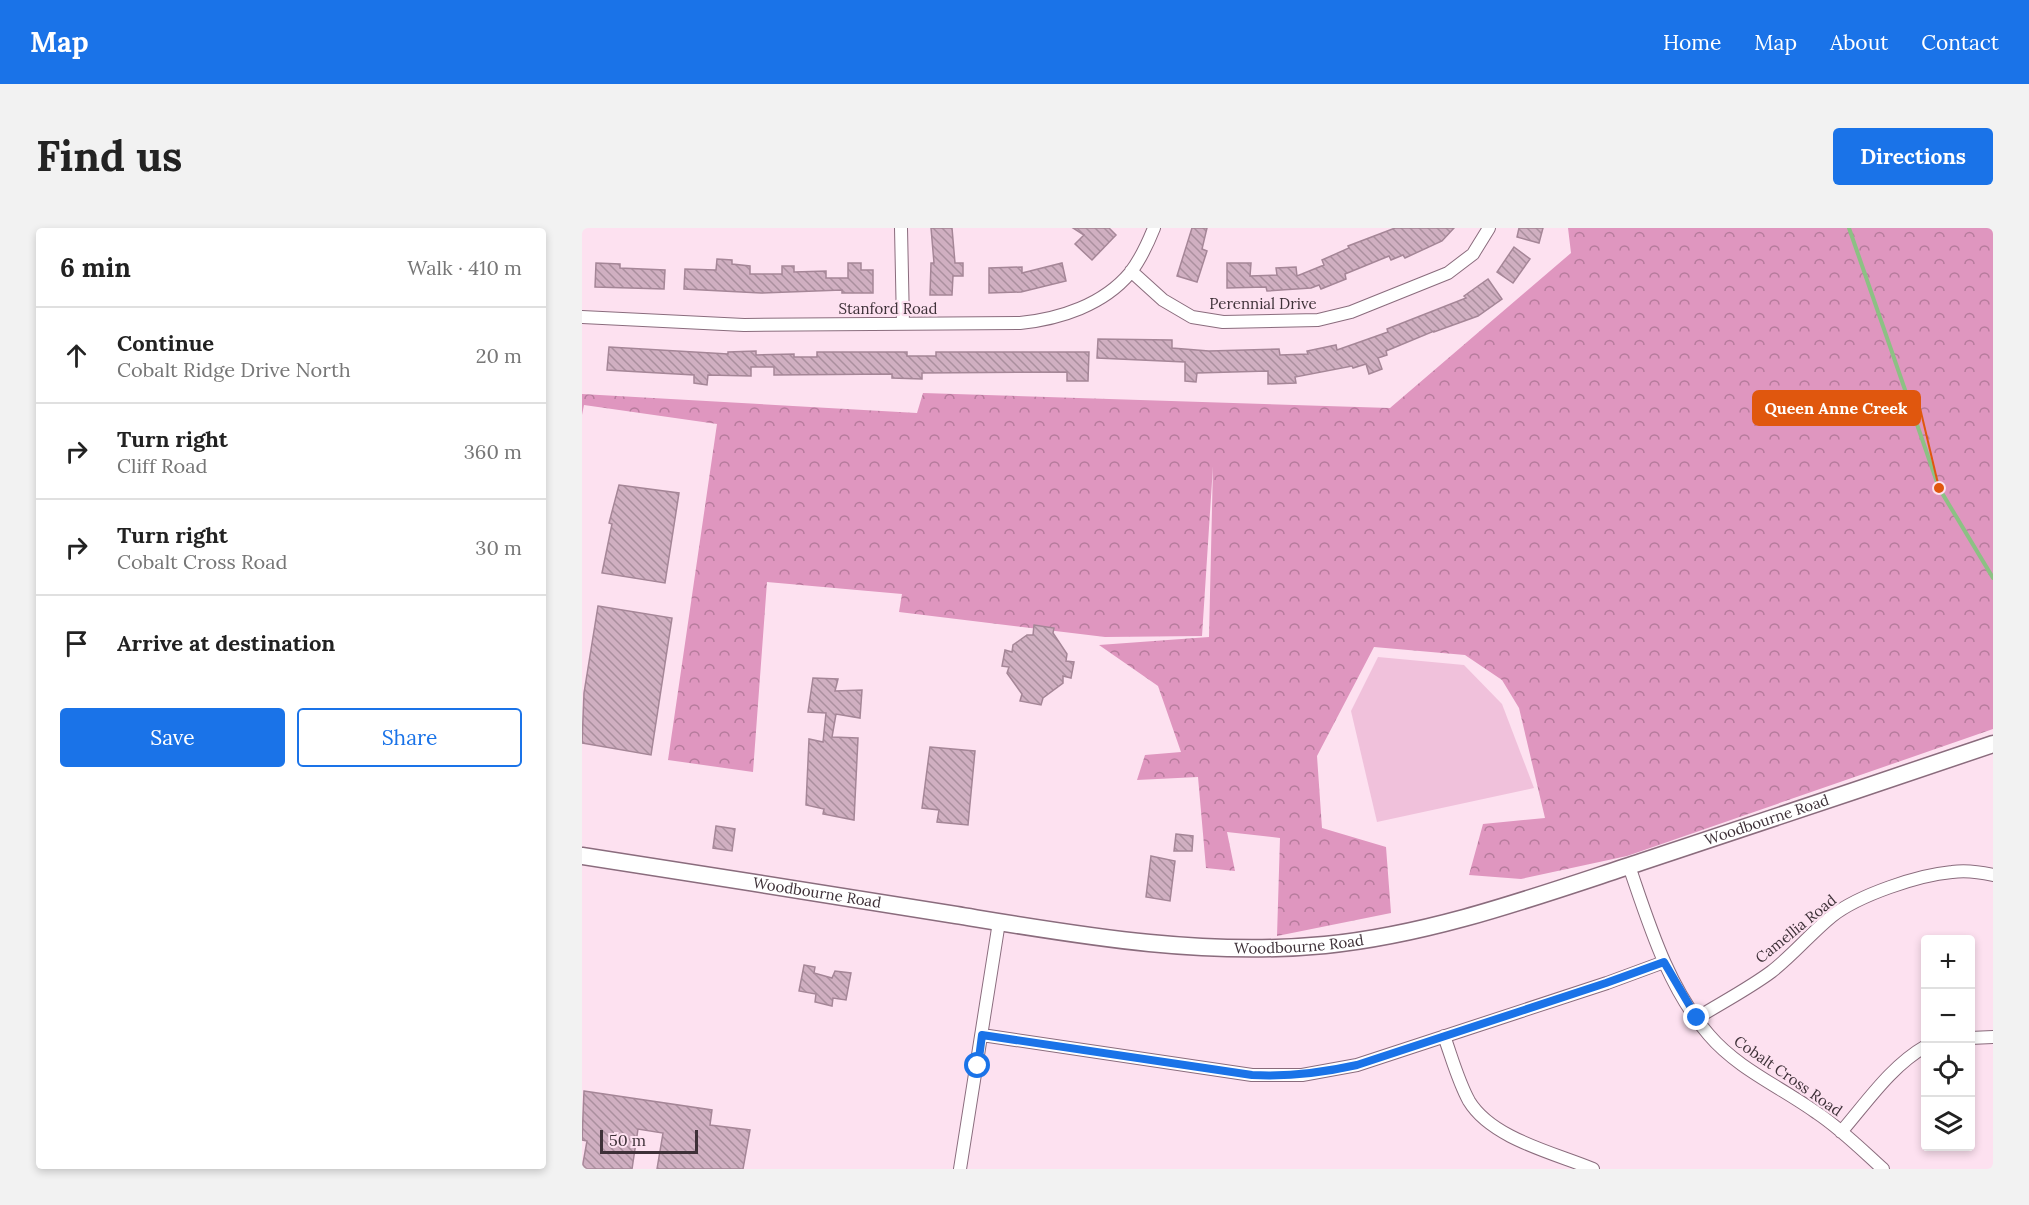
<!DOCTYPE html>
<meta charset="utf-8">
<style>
body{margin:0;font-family:Lora,serif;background:#f2f2f2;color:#222}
.controls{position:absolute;right:18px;bottom:18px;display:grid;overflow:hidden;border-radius:6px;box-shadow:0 3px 9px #0003}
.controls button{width:54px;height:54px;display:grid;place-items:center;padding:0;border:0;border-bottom:2px solid #e0e0e0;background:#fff;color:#222;font:30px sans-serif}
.scale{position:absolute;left:18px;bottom:15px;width:98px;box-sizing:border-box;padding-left:6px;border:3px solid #3e3138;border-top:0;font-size:16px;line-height:21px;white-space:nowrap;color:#3e3138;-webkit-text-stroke:4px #fde1f0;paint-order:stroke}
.stop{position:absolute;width:18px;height:18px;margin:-14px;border:4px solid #1a73e8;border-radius:50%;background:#fff}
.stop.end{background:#1a73e8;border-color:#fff;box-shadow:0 2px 6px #0008}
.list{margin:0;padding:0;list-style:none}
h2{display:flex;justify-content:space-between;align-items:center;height:78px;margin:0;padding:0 24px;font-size:26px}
h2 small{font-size:20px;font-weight:400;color:#767676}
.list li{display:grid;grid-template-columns:39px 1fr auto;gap:18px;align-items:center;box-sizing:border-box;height:96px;padding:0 24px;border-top:2px solid #e0e0e0}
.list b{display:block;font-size:22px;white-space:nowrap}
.list p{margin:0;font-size:20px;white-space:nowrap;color:#767676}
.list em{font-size:20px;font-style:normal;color:#767676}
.actions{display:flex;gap:12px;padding:18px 24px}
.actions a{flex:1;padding:14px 0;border:2px solid #1a73e8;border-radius:6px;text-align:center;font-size:21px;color:#1a73e8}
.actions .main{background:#1a73e8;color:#fff}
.icon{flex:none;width:33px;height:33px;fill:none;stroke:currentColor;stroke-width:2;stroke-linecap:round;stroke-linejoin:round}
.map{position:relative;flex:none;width:1411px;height:941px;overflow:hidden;border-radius:6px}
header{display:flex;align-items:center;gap:36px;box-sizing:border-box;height:84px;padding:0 30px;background:#1a73e8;color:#fff}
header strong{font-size:28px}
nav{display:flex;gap:33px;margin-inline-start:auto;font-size:21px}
.intro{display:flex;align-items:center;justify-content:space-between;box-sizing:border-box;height:144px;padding:0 36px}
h1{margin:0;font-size:42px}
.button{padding:15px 27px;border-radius:6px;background:#1a73e8;color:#fff;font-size:21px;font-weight:700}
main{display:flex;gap:36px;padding:0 36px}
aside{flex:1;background:#fff;border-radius:6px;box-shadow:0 3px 9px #0003}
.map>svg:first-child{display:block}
.forest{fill:url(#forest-crowns)}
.pitch{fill:#f0c1db}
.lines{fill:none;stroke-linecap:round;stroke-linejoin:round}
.stream{stroke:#8cc184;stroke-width:4}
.building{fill:url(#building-back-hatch);stroke:#a58697;stroke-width:1.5}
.street-casing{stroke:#8a6c7d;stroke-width:14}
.secondary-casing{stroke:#8a6c7d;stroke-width:19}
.street{stroke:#fff;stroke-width:12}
.secondary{stroke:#fff;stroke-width:16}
.route{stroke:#1a73e8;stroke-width:8}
.labels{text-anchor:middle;stroke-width:4.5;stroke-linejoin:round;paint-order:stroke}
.street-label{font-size:15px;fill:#3e3138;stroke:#fde1f0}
.leader{fill:none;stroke:#e0570e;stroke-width:2}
.callout-dot{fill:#e0570e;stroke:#fde1f0;stroke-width:2}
.callout{fill:#e0570e;stroke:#e0570e;stroke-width:2}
.callout-label{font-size:16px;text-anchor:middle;font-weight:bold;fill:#fff}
</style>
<header>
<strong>Map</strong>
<nav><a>Home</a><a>Map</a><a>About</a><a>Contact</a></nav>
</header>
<div class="intro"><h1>Find us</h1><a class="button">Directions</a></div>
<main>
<aside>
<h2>6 min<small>Walk · 410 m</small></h2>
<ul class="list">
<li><svg class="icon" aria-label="ahead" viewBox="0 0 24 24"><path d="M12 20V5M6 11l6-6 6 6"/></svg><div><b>Continue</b><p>Cobalt Ridge Drive North</p></div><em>20 m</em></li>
<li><svg class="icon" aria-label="right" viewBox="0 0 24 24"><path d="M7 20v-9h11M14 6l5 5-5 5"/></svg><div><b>Turn right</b><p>Cliff Road</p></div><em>360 m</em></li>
<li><svg class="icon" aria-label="right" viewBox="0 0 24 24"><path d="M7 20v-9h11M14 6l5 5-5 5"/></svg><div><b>Turn right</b><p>Cobalt Cross Road</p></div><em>30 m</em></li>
<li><svg class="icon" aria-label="arrive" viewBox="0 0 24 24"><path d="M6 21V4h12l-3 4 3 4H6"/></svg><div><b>Arrive at destination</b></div></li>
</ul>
<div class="actions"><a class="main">Save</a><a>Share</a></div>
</aside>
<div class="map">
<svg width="1411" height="941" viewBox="0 0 1411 941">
<defs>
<pattern id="forest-crowns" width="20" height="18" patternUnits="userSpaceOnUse" patternTransform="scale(1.5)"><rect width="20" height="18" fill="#df96bf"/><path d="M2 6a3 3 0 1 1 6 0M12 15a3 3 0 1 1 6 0" fill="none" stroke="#b67b9c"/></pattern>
<pattern id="building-back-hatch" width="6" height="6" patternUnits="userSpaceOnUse" patternTransform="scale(1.5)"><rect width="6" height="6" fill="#d0afc1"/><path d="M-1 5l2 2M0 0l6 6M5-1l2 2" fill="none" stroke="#aa8f9e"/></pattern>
</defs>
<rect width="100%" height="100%" fill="#fde1f0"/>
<path class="forest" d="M 986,0 L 1411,0 L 1411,501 L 1045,628 L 939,651 L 887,647 L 901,596 L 963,590 L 937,480 L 920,452 L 883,427 L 792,419 L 735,528 L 740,600 L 804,619 L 809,685 L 695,708 L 698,610 L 645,604 L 653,643 L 624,640 L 616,549 L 555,552 L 563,527 L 599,524 L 576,458 L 517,417 L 627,409 L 631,238 L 620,408 L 523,409 L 317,384 L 320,366 L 185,354 L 171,544 L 86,532 L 135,196 L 2,177 L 0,187 L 0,166 L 335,185 L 341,165 L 808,180 L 989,25 Z"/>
<path class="pitch" d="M 796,429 L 882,437 L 920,476 L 952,560 L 795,594 L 769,483 Z"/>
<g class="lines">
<path class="stream" d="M 1267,0 L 1357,260 L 1411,350"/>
</g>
<path class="building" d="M 349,0 L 370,0 L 373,35 L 381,35 L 381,48 L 371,48 L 370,67 L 348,67 L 349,35 L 352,35 Z
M 491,0 L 527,0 L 534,7 L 510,32 L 493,16 L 502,7 Z
M 610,0 L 625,0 L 620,21 L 625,23 L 615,54 L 595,48 Z
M 813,0 L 872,0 L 860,13 L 823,30 L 821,27 L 809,32 L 807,28 L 763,46 L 764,51 L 739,61 L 737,57 L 729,60 L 685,63 L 684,59 L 645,60 L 645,35 L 669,35 L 668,48 L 695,47 L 694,40 L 714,39 L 715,48 L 742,37 L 740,32 L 767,20 L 766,18 Z
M 937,0 L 961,0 L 957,15 L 935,9 Z
M 932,19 L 948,31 L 931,55 L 915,44 Z
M 135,31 L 150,32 L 150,36 L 168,38 L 168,46 L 200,46 L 200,38 L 212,38 L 212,44 L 244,43 L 244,50 L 266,50 L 266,35 L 279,35 L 279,42 L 291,42 L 291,65 L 260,65 L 260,62 L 179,65 L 102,61 L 103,41 L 134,42 Z
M 14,35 L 38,36 L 38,40 L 83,42 L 82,61 L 13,59 Z
M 480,35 L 484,53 L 439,64 L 407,65 L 407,40 L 440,39 L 440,45 Z
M 906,51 L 920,71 L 896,88 L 852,104 L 852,103 L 804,123 L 805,127 L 796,130 L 800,141 L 787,146 L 784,136 L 771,140 L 770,138 L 713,149 L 714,155 L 686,156 L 686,143 L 615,145 L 614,154 L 603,153 L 603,134 L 515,130 L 516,111 L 590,112 L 590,120 L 627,123 L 697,121 L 698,127 L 726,126 L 725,123 L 754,117 L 755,122 L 806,104 L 805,101 L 884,70 L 882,68 Z
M 27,119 L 146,126 L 146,124 L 174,123 L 174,127 L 212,126 L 212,129 L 235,129 L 235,124 L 325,124 L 325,128 L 354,128 L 354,124 L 507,124 L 506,153 L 485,153 L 485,144 L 340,145 L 340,151 L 310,150 L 310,146 L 192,147 L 192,139 L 169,139 L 169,148 L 126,147 L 125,157 L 112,155 L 112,147 L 25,142 Z
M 37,257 L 97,265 L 83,355 L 20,345 L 30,296 L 27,295 Z
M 16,378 L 90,390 L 69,527 L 0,515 L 2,465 Z
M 452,397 L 472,400 L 471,405 L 485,426 L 484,433 L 492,434 L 489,450 L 481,448 L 481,455 L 461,470 L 459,477 L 438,473 L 440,466 L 425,445 L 427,439 L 420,438 L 423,422 L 430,424 L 431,417 L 445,407 L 451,407 Z
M 231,450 L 256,451 L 253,463 L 280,462 L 278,490 L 254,486 L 250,509 L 276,510 L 272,592 L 241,586 L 242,581 L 224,577 L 227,511 L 241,514 L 244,485 L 226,484 Z
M 348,519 L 393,523 L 386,597 L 355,594 L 357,582 L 340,580 Z
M 134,598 L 153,601 L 150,623 L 131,620 Z
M 594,606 L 611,608 L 610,623 L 592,623 Z
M 569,628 L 593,633 L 588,673 L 564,669 Z
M 222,737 L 233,739 L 232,745 L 250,750 L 253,743 L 269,745 L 264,772 L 251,770 L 250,778 L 233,774 L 234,766 L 217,763 Z
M 2,863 L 130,882 L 128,897 L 168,902 L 161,941 L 75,941 L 81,905 L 56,901 L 50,941 L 0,941 L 5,913 L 0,912 Z"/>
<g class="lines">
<g class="street-casing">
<path id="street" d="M 319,0 L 321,96
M 549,43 L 581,72 L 610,89 L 641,94 L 736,92 L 769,84 L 866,45 L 891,26 L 907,0
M 0,89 L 162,97 L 438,95 C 478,91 521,77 548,45 C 558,32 566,15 572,0
M 1047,638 C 1067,696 1086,760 1127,807 C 1156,841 1199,859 1235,885 C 1259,901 1280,922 1301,941
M 1115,790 C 1139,775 1166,761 1189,744 C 1211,727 1229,705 1250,688 C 1277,667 1336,647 1370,644 C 1384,642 1398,644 1411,647
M 400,807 L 670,847 L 720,847 L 775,837 L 1025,755 L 1082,734
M 862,808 C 870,830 876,853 887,873 C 910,911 973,925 1011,941
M 1388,810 L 1411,809
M 1259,904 C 1285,874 1309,838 1344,818
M 378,941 L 417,694"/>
</g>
<g class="secondary-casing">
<g id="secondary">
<path id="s1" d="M 0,628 C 125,647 249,667 374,687 C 496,707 618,729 743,717 C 852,706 955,668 1059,634 C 1176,595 1294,556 1411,516"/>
</g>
</g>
<use href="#street" class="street"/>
<use href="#secondary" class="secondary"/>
</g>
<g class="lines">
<path class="route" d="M 396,838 L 400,807 L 670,847 C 706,849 739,845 775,837 L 1024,755 L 1082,734 L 1115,790"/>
</g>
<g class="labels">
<g class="street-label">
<text x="681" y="81">Perennial Drive</text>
<text x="306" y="86">Stanford Road</text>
<text dy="5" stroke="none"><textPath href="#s1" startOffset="1210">Woodbourne Road</textPath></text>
<text dy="5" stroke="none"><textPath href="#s1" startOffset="238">Woodbourne Road</textPath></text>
<text transform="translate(1214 701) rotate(-39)" y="5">Camellia Road</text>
<text dy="5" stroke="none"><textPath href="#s1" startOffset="724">Woodbourne Road</textPath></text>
<text transform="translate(1206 848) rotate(35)" y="5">Cobalt Cross Road</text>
</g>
</g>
<path class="leader" d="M1357 260L1338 180"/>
<circle class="callout-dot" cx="1357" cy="260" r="6"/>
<rect class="callout" x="1171" y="163" width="167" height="34" rx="6"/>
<g class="callout-label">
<text x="1254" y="186">Queen Anne Creek</text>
</g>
</svg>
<div class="controls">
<button>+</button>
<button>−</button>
<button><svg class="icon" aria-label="locate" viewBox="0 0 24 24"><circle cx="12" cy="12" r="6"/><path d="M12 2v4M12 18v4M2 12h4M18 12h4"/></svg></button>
<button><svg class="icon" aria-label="layers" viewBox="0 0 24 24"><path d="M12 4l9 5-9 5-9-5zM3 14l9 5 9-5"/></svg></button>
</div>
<div class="scale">50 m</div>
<div class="stop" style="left:396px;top:838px"></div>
<div class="stop end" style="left:1115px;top:790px"></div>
</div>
</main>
